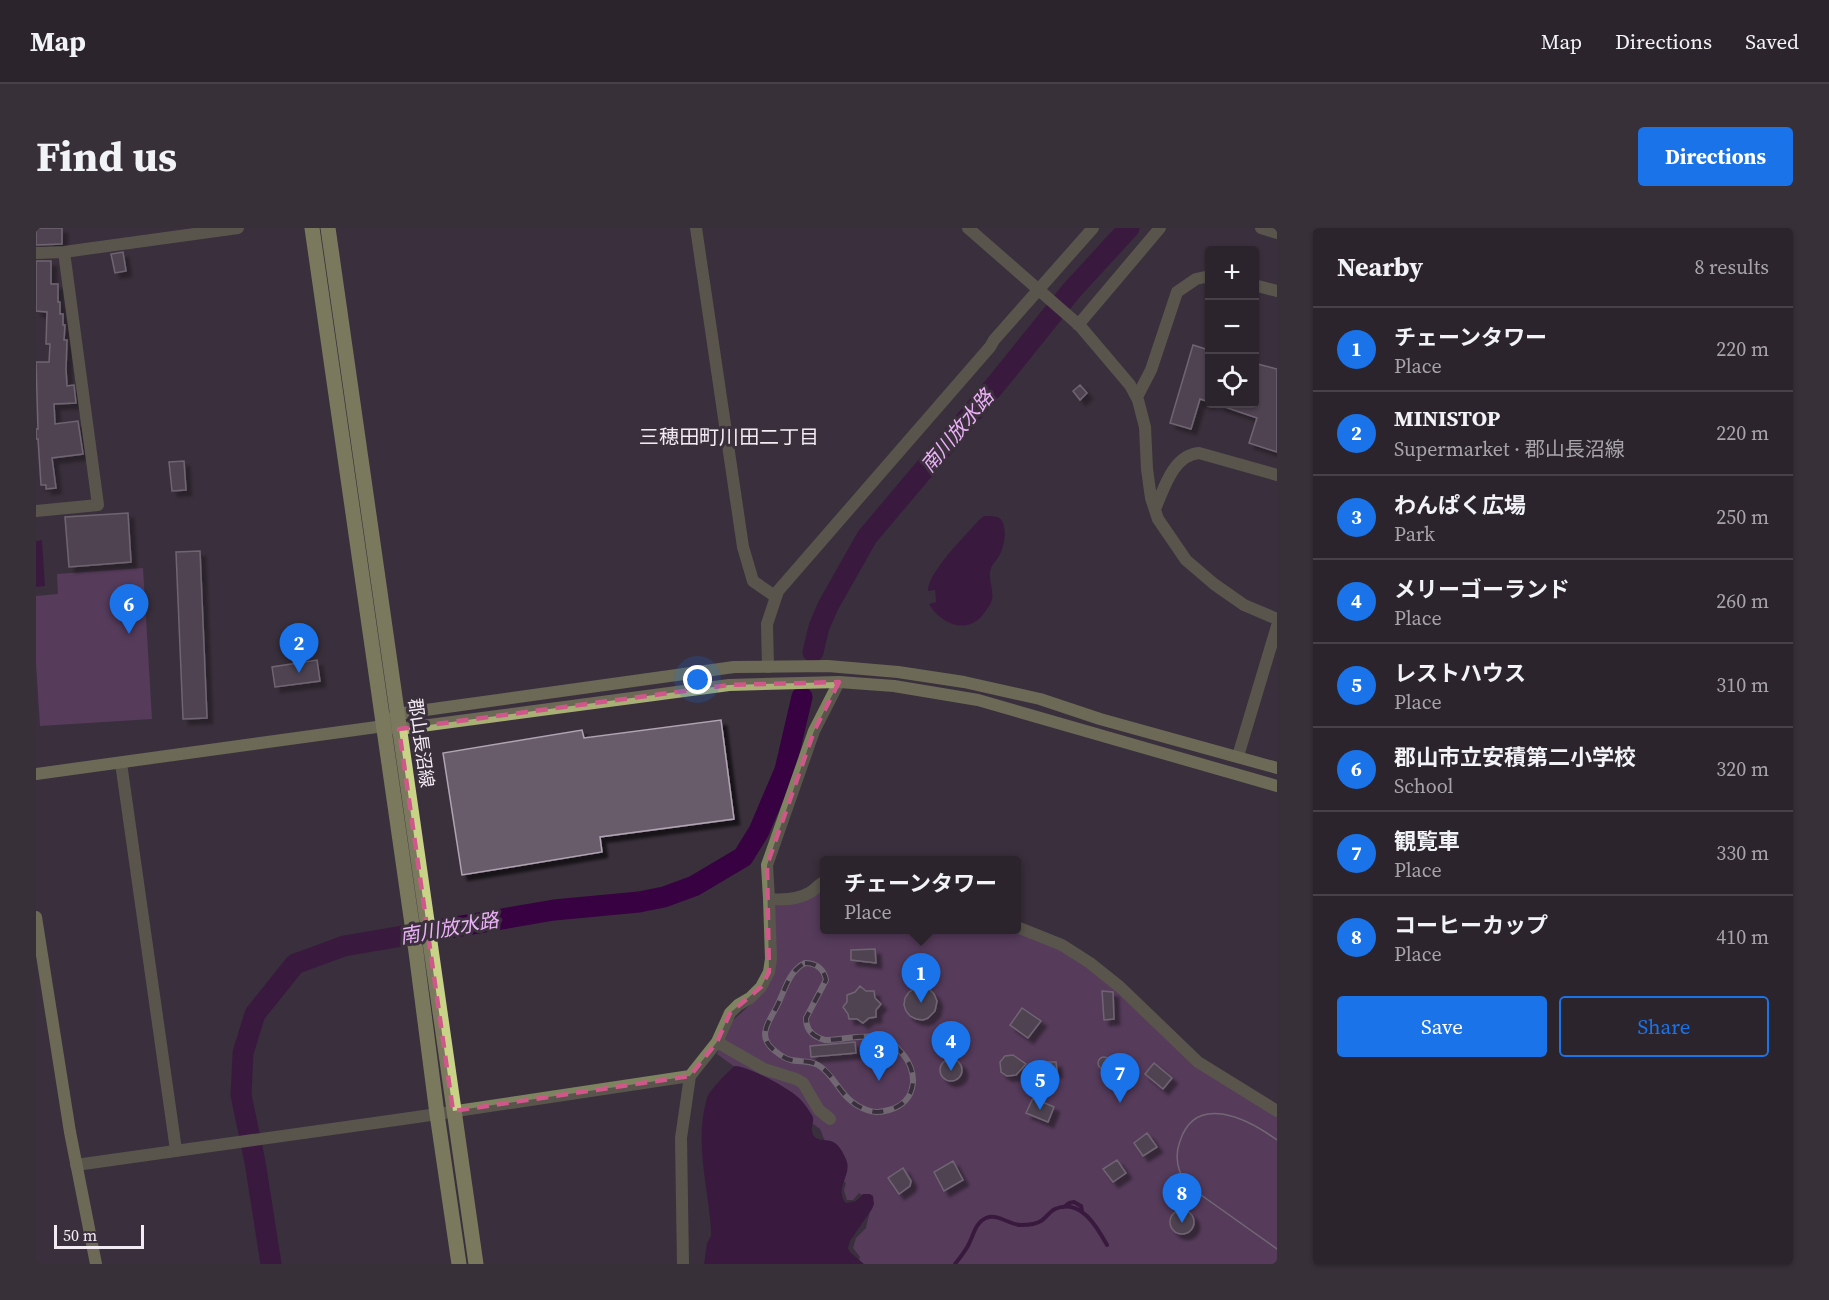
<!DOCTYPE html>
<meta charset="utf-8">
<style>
body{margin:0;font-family:"Source Serif 4","Noto Sans JP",serif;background:#383039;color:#f1f3f6}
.controls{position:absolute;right:18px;top:18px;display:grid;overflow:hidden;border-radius:6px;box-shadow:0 2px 4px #0004}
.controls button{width:54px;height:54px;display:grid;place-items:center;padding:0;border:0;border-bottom:2px solid #484149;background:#2c242d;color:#f1f3f6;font:30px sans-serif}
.scale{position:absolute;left:18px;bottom:15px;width:90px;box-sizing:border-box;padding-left:6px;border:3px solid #f2ebf4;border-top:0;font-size:16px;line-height:21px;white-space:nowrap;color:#f2ebf4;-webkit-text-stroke:4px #3a303c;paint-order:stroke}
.you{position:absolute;left:662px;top:452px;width:21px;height:21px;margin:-15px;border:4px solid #fff;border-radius:50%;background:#1a73e8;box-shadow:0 0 0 9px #1a73e833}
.badge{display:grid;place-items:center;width:39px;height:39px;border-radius:50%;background:#1a73e8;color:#fff;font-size:20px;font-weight:700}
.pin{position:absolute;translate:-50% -50px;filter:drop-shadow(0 2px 3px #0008)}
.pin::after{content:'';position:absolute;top:32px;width:21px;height:18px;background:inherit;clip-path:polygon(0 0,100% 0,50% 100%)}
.popup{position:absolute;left:784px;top:628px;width:201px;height:78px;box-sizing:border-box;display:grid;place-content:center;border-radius:6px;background:#2c242d;filter:drop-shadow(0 2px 4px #0005);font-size:20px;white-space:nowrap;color:#a6a4aa}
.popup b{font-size:22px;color:#f1f3f6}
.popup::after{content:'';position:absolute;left:50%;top:100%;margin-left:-12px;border:12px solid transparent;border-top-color:#2c242d}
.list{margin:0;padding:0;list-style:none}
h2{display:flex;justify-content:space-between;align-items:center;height:78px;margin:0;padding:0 24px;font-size:26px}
h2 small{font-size:20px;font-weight:400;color:#a6a4aa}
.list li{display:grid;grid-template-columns:39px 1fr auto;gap:18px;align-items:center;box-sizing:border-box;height:84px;padding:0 24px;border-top:2px solid #484149}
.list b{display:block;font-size:22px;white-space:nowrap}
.list p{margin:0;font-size:20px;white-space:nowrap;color:#a6a4aa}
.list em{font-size:20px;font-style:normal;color:#a6a4aa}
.actions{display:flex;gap:12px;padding:18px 24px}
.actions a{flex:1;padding:14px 0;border:2px solid #1a73e8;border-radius:6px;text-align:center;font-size:21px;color:#1a73e8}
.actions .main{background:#1a73e8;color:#fff}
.icon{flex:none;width:33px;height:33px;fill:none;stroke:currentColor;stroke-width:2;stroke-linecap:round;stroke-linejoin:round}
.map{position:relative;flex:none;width:1241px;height:1036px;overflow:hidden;border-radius:6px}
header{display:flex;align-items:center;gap:36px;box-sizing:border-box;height:84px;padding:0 30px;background:#2c242d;border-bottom:2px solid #484149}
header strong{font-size:28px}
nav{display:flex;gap:33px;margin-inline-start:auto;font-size:21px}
.intro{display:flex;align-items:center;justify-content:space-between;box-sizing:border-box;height:144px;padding:0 36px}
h1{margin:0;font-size:42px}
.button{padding:15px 27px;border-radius:6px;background:#1a73e8;color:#fff;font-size:21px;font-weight:700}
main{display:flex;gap:36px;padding:0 36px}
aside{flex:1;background:#2c242d;border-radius:6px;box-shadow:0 2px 4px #0004}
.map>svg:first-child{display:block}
.green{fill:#784980}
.water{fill:#380242}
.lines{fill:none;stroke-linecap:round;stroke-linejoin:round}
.stream{stroke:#380242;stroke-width:4}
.river{stroke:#380242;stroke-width:21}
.building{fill:#685c6a;stroke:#b0a4b3;stroke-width:1.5;filter:url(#shadow)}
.street{stroke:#7e8460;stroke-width:12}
.secondary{stroke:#a8b076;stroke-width:12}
.primary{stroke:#c8d387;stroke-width:15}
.tram{stroke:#b4acb6;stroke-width:1.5}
.rail-casing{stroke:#b4acb6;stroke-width:6}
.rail{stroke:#3a303c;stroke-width:4;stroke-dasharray:11;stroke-linecap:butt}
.marked{fill:none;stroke:#d05789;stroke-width:4.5;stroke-dasharray:12 8;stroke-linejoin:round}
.labels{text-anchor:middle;stroke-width:6;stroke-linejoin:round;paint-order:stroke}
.street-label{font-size:18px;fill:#f2ebf4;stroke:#3a303c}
.water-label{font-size:20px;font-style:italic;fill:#ecb0f8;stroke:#3a303c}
.neighbourhood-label{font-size:20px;fill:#f2ebf4;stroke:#3a303c}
</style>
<header>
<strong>Map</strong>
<nav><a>Map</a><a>Directions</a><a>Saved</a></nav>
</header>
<div class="intro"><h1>Find us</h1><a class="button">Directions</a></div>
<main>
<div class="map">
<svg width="1241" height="1036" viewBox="0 0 1241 1036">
<defs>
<filter id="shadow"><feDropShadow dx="5.5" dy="5.5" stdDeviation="1.5" flood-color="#0009"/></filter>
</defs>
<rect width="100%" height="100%" fill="#3a303c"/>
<path class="green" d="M 107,340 L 116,491 L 4,498 L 0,436 L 0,368 L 22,366 L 21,346 Z
M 789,656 L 789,702 L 979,702 L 1026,720 L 1056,741 L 1123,802 L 1241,889 L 1241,1036 L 822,1036 L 824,1029 L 817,1020 L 820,1010 L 830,1000 L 836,974 L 823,965 L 817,972 L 811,972 L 808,962 L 810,955 L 804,950 L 784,901 L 681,826 L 694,795 L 723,769 L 739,678 L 768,671 Z"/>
<path class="water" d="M 948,288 C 952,288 959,288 962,289 C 972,294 969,316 965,324 C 962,332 955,336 954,344 C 953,353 958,363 956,372 C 955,376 951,381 949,384 C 933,408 905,397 893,376 L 900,374 L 899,362 L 892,363 C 891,345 930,307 943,292 Z
M 6,312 L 9,358 L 0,359 L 0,313 Z
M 699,838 C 712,838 753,860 763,870 C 768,875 773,882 777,889 C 778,894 775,898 776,903 C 778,916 790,909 799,915 C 804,918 809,928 811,934 C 815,948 798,962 810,975 L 820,973 L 827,966 L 834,966 L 837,968 L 838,976 L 836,981 L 814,1013 L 812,1020 L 814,1024 L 828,1036 L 668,1036 L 671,1015 L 675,1008 L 675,1002 C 672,958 658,913 671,870 C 673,863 692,843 699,838 Z"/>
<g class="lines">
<path class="stream" d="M 1028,979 L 1033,975 L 1038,974 L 1045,978 L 1046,983
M 919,1036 C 923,1031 927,1026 930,1021 C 937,1011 938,995 950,990 C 963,985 974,998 986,997 C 992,997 1000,996 1005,993 C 1010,990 1013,984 1019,981 C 1045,970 1061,999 1071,1017"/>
<path class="river" d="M 777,424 L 783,399 L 792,378 L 831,309 L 961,155 L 1036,62 L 1093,0
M 235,1036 L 219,934 L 205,867 L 207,825 L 219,786 L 259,736 L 308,718 L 518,682 L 603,674 L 628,669 L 658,658 L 707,629 L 723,603 L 749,542 L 766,469"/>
</g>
<path class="building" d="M 0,0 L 26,0 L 26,16 L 0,17 Z
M 87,24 L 90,43 L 79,45 L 75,26 Z
M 0,33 L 15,33 L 15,56 L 22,56 L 22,74 L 24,74 L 24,86 L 27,86 L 27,97 L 29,97 L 28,112 L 31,112 L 30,141 L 31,158 L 38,157 L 40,175 L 18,176 L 19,196 L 42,193 L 47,226 L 16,230 L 20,260 L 10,261 L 10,257 L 5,257 L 2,211 L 0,211 L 0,201 L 2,201 L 0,134 L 13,134 L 14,116 L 10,116 L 11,84 L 0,83 Z
M 1157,117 L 1173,122 L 1173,174 L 1164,171 L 1155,201 L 1134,195 Z
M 1218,135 L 1241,141 L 1241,224 L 1213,215 L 1221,190 L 1183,177 L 1183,176 L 1218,176 Z
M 1044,157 L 1051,165 L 1044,172 L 1037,163 Z
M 148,233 L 150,262 L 136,263 L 133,234 Z
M 92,285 L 95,334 L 33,339 L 29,289 Z
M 164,323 L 171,490 L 147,491 L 140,324 Z
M 281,432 L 284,453 L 239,459 L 236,439 Z
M 685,492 L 698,591 L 564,609 L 566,624 L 426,647 L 407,525 L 546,502 L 548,510 Z
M 839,721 L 840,735 L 815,732 L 815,722 Z
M 824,758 L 830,763 L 838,763 L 839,770 L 845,776 L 840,782 L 840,789 L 833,790 L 827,795 L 821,791 L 813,791 L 812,786 L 807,779 L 811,774 L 811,767 L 819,764 Z
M 883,758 L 893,761 L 898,766 L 901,773 L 899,783 L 892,790 L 887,792 L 880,791 L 874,788 L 870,783 L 868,777 L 869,770 L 873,764 Z
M 1066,763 L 1077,764 L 1078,791 L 1068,792 Z
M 986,780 L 1005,793 L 992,810 L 974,797 Z
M 819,814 L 820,825 L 775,829 L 774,818 Z
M 977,827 L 990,836 L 980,847 L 971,848 L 965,844 L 964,834 L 969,828 Z
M1062 835a6 6 0 1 1 12 0a6 6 0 1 1-12 0Z
M904 842a11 11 0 1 1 22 0a11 11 0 1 1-22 0Z
M 998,834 L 1020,834 L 1021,844 L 1013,844 L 1014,849 L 999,850 Z
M 1118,835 L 1136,850 L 1127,861 L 1109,846 Z
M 997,870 L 1018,879 L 1012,894 L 990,885 Z
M 1111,905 L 1121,919 L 1107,928 L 1098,915 Z
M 1081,932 L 1090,945 L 1077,954 L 1067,941 Z
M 917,933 L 927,952 L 908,963 L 898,944 Z
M 867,940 L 875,953 L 874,958 L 863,966 L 852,950 Z
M1134 994a12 12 0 1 1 24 0a12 12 0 1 1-24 0Z"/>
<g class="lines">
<path class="street" d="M 660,0 L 707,319 L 717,353 L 740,369
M 932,0 L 1044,98 L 1094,157 L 1102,172 L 1109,199 L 1111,241 L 1115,270 L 1122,291 L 1150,332 L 1178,356 L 1208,377 L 1241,391
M 1225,0 L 1241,5
M 0,25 L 28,24 L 202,0
M 1218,57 L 1241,63
M 1042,97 L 1124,0
M 1101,169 L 1115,142 L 1141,64 L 1160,51 L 1174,48
M 1119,281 C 1128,261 1137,227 1163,225 L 1241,247
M 0,283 L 62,277 L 28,24
M 732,439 L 731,396 L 742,363 L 954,119 L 958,112 L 1057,0
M 1202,528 L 1241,398
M 85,535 L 140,922
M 789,653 C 783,656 779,662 773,665 C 761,672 746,672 733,671 L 731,637 L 778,503 L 803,454
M 981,699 L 1026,717 L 1054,735 L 1084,759 L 1162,834 L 1241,883
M 681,814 L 728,841 L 760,851 L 767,855 L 783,882 L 794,891
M 40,937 L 381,889 L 654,848
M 647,1036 L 645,910 L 654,848 L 681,814 L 694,785 L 702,777 L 714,770 L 725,759 L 733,744 L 735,731 L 733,671"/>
<path class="secondary" d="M 355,491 L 361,486 L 698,439 L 792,438 L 862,444 L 928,454 L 1004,471 L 1064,491 L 1241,540
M 0,546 L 348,498 L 363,501 L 693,457 L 803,454 L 858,458 L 942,472 L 1241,558
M 0,689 L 34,904 L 60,1036"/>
<path class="primary" d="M 276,0 L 380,724 L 401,886 L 423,1036
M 292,0 L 440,1036"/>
<path class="tram" d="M 1241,912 C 1212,891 1160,864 1144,913 C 1138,929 1142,944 1151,957 L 1241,1021"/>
<g class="rail-casing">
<path id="rail" d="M 769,735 C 780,735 788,741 790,752 L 770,790 C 770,802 777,809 789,812 C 807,812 840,803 856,814 C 859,817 862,821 865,824 C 883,843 882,874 853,882 C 846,884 838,885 831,882 C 804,873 801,848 782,837 C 774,832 763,834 755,832 C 749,831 744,827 739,823 C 719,808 734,793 742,776 C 749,761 754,742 769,735 Z"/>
</g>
<use href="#rail" class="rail"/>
</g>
<path d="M0 0H1241V1036H0ZM 803,454 L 778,503 L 731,637 L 733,744 L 725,759 L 694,785 L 681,814 L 654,848 L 417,883 L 363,501 L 693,457 Z" fill="#3a303c" fill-opacity=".55" fill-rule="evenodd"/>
<path class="marked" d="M 803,454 L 778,503 L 731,637 L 733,744 L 725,759 L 694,785 L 681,814 L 654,848 L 417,883 L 363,501 L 693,457 Z"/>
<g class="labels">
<g class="street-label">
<text transform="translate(385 515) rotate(82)" y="6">郡山長沼線</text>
</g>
<g class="water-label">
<text transform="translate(921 203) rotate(-50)" y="7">南川放水路</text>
<text transform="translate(413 700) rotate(-10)" y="7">南川放水路</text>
</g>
<g class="neighbourhood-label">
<text x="693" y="216">三穂田町川田二丁目</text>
</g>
</g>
</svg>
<div class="controls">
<button>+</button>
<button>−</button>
<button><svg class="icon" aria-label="locate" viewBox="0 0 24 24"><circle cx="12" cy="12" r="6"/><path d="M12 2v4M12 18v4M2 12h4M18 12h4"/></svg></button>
</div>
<div class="scale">50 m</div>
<div class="you"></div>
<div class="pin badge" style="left:885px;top:775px">1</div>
<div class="popup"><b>チェーンタワー</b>Place</div>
<div class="pin badge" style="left:263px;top:445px">2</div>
<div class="pin badge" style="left:843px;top:853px">3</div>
<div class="pin badge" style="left:915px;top:843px">4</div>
<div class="pin badge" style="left:1004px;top:882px">5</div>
<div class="pin badge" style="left:93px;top:406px">6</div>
<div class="pin badge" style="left:1084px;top:875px">7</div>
<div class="pin badge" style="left:1146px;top:995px">8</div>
</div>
<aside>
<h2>Nearby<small>8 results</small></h2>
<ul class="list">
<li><span class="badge">1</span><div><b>チェーンタワー</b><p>Place</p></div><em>220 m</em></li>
<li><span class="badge">2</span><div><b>MINISTOP</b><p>Supermarket · 郡山長沼線</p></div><em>220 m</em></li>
<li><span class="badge">3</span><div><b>わんぱく広場</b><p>Park</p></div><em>250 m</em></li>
<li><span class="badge">4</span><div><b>メリーゴーランド</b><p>Place</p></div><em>260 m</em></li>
<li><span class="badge">5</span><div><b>レストハウス</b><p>Place</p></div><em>310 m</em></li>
<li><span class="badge">6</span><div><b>郡山市立安積第二小学校</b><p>School</p></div><em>320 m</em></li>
<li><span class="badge">7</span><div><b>観覧車</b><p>Place</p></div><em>330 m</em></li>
<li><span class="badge">8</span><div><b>コーヒーカップ</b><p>Place</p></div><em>410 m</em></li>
</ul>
<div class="actions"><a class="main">Save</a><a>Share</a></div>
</aside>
</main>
